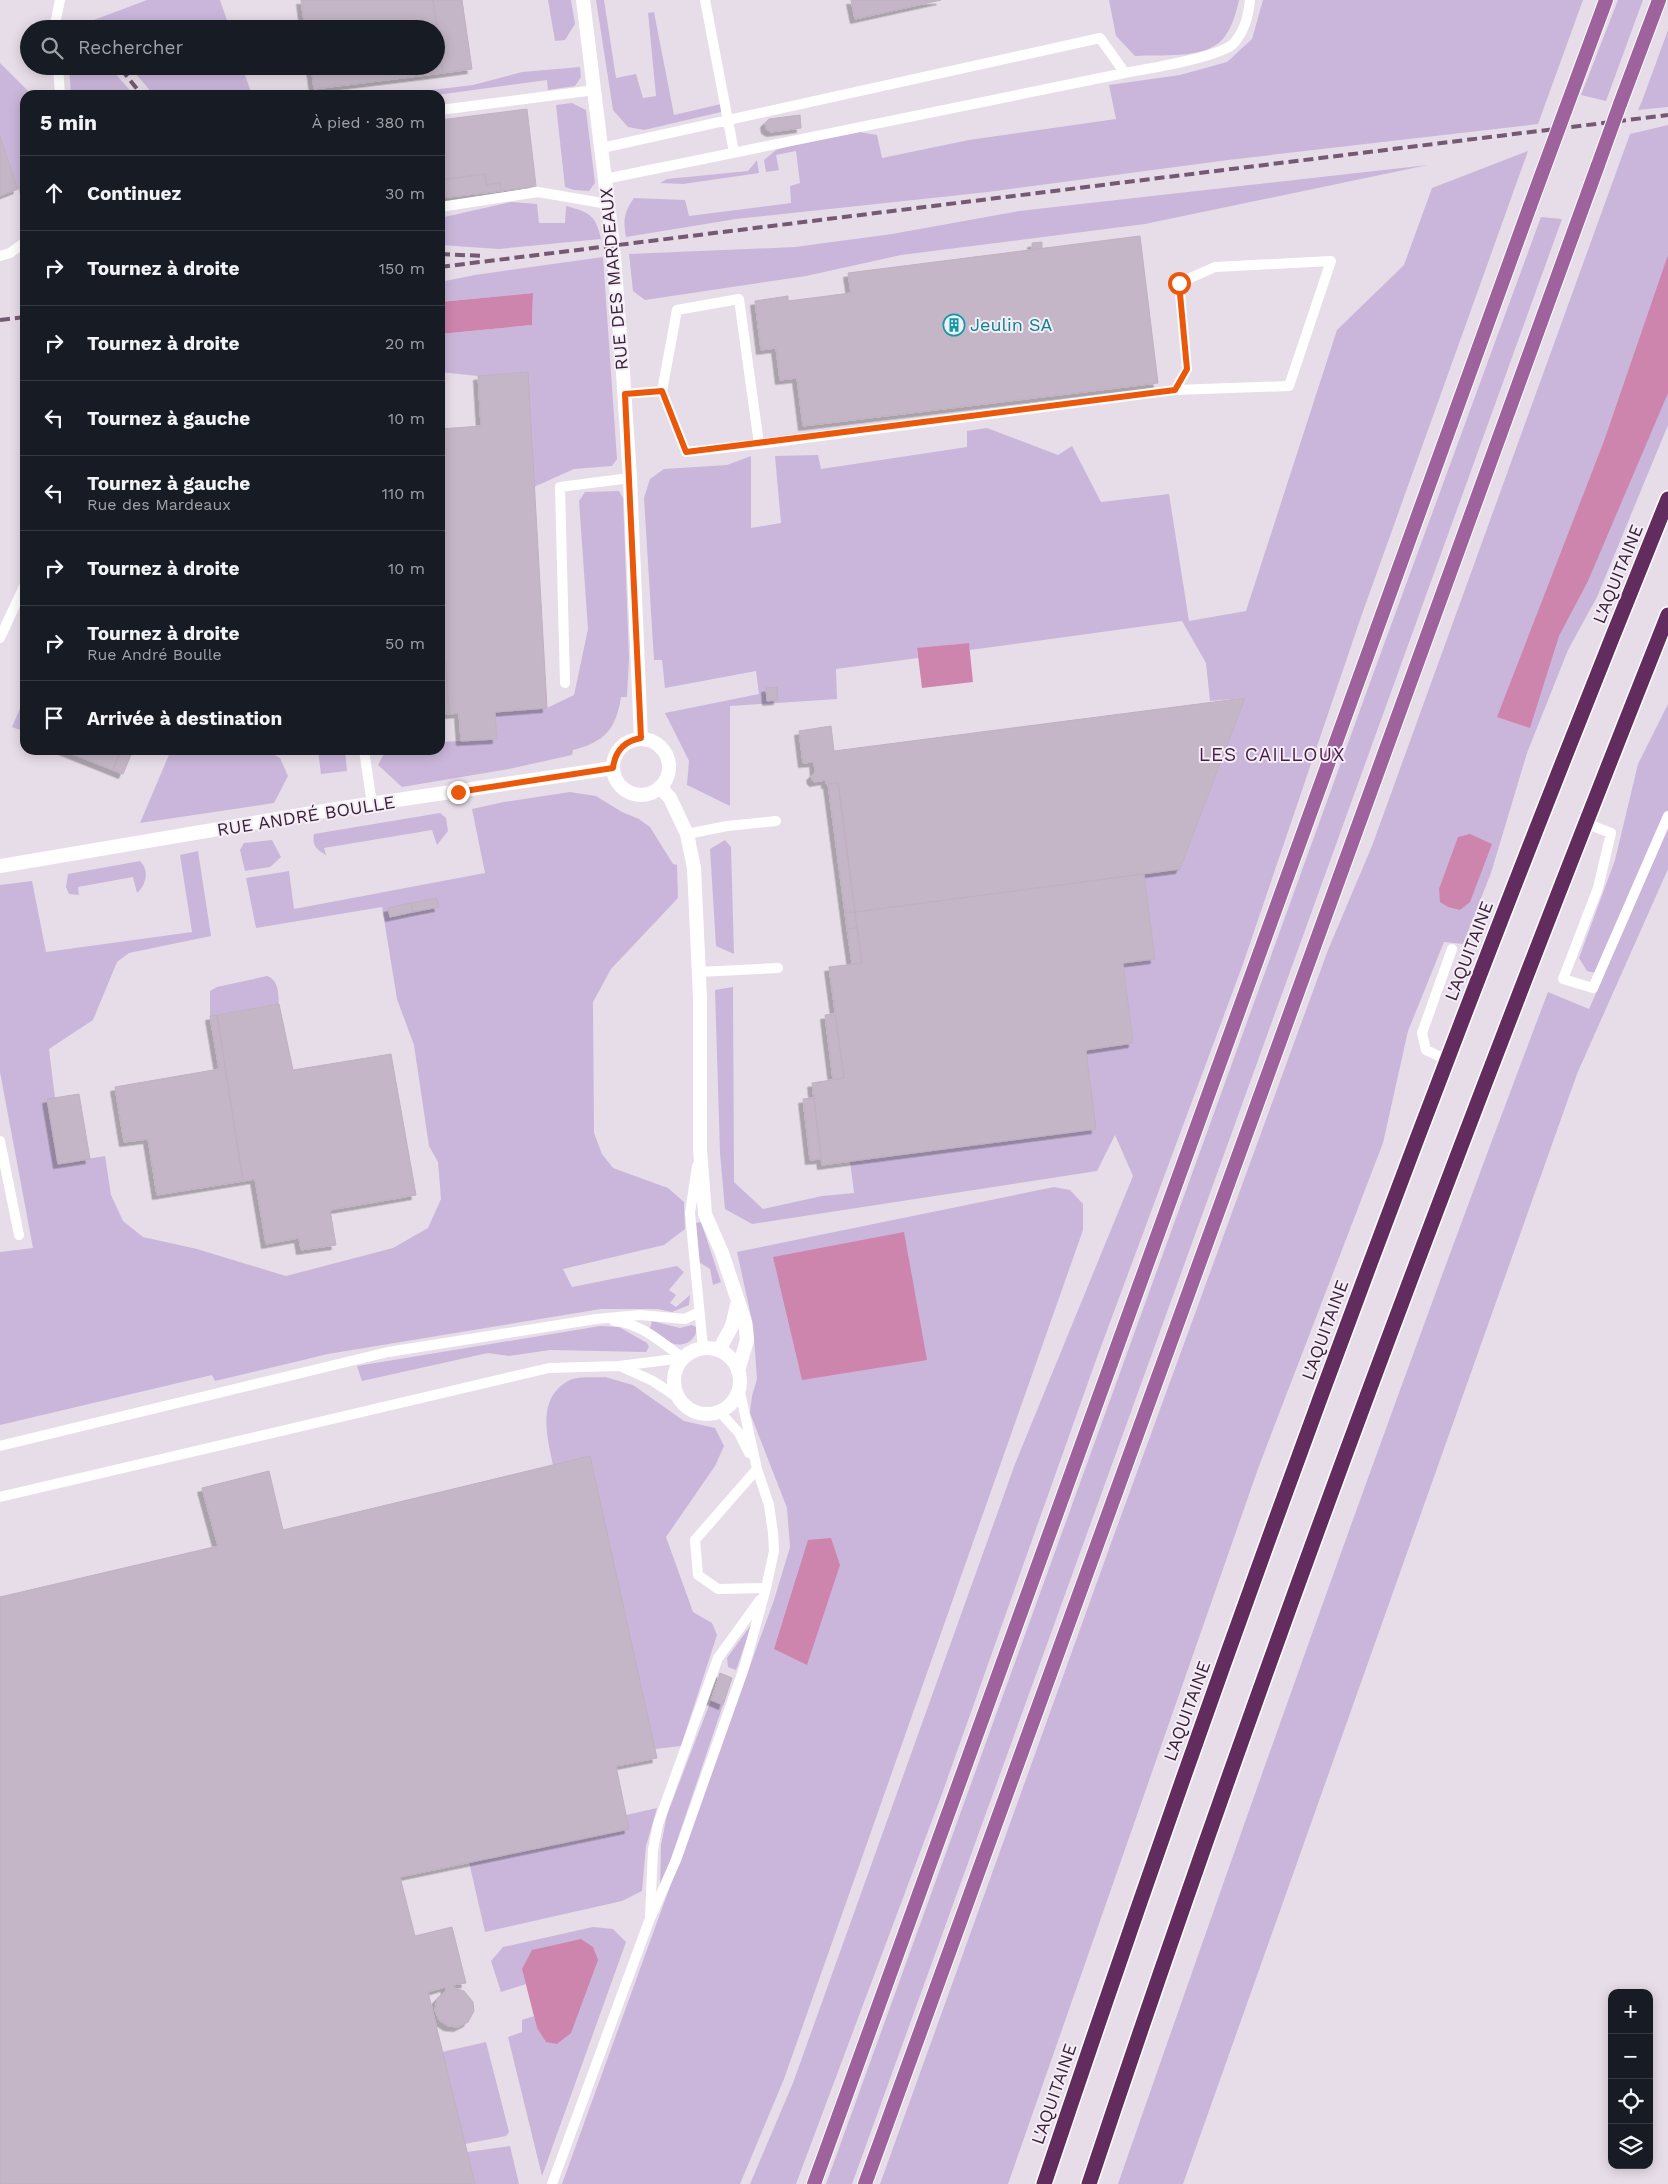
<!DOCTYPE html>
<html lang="fr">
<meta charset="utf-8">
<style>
body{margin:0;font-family:"Work Sans",sans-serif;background:#242831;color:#f1f3f6}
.controls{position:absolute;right:15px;bottom:15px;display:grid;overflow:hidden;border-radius:10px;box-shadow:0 2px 12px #0003}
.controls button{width:45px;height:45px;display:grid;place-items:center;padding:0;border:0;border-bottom:1px solid #363941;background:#171b24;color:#f1f3f6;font:25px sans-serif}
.stop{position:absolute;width:15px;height:15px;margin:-11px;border:4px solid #ea580c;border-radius:50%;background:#fff}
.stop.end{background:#ea580c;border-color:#fff;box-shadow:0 1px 5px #0008}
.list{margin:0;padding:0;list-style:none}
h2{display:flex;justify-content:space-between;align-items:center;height:65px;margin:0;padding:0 20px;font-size:21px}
h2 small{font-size:16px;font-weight:400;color:#9ea1a6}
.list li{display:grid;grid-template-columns:32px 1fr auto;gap:15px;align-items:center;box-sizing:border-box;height:75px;padding:0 20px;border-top:1px solid #363941}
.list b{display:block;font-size:19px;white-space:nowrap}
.list p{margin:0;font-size:16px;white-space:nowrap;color:#9ea1a6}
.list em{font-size:16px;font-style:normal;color:#9ea1a6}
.icon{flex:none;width:28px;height:28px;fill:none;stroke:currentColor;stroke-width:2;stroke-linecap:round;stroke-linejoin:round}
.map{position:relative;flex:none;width:1668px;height:2184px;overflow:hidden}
.search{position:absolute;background:#171b24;box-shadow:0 2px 12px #0003;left:20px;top:20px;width:425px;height:55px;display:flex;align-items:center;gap:12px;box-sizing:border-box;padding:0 18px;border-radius:28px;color:#9ea1a6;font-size:19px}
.panel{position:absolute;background:#171b24;box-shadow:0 2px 12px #0003;left:20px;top:90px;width:425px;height:665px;border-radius:15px}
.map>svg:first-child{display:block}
.green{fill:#cab6da}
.water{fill:#ce85ad}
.building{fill:#c4b6c6;stroke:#c0b0c2;filter:url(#shadow)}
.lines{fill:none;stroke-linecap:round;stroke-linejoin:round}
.primary-casing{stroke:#fff;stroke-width:16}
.motorway-casing{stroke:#fff;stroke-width:18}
.service{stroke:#fff;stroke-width:10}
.minor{stroke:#fff;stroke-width:14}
.primary{stroke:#9e629c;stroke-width:14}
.motorway{stroke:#632c5e;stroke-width:15}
.rail{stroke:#745973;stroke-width:4;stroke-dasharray:10 5;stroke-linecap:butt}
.primary-bridge-casing{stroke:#fff;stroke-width:16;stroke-linecap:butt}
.primary-bridge{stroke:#9e629c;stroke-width:14}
.route{stroke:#ea580c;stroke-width:6}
.labels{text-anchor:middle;stroke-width:4;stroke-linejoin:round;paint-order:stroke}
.street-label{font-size:18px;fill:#381f37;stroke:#f4edf6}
.culture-label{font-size:18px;fill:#0d838f;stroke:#f4edf6;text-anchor:start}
.neighbourhood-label{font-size:19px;letter-spacing:1px;fill:#491c47;stroke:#f4edf6}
</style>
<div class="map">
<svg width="1668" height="2184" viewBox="0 0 1668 2184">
<defs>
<filter id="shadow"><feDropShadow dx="-4.5" dy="4.5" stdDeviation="0" flood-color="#0004"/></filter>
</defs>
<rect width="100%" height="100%" fill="#e7dde9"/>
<path class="green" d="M 147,0 L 220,0 L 230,29 L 70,29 Z
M 548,0 L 571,0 L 575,24 L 565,40 L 555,41 Z
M 596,0 L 604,0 L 616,78 L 636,74 L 643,98 L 656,96 L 648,13 L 654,12 L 674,115 L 721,104 L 721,112 L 644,130 L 628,127 L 613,110 Z
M 1109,0 L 1239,0 C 1236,13 1232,29 1222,40 C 1202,60 1161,54 1135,56 L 1116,36 Z
M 1263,0 L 1583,0 L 1538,124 L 1228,160 L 988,192 L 736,219 L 626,237 C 623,220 624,212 634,198 L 685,200 L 689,216 L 791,203 L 790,186 L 800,183 L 796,151 L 776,155 L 779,170 L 766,172 L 764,160 L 776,150 L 795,144 L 859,132 L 877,135 L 882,158 L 969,140 L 1116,119 L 1109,85 L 1180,75 L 1227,62 L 1252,39 Z
M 1618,0 L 1643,0 L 1606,101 L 1581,95 Z
M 1668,30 L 1668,107 L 1638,110 L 1642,101 Z
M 0,63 L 32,95 L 25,95 L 25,208 L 0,136 Z
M 69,66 L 122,66 L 113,71 L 134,95 L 71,95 Z
M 129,66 L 242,66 L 252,95 L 154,95 Z
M 580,67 L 581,77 L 575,86 L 548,90 L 547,80 L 437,95 L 389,95 L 473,85 L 522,72 Z
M 572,103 L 586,110 L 595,183 L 589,191 L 574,190 L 565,187 L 556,105 Z
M 1668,125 L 1668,425 L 1597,597 L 1568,650 L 1527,753 L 1491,873 L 1463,944 L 1444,942 L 1408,1031 L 1383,1143 L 1259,1466 L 1008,2184 L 880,2184 L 1110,1546 L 1328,950 L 1372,846 L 1630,134 Z
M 1528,151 L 1361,617 L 1243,964 L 1096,1360 L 943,1791 L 796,2184 L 750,2184 L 793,2083 L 1015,1464 L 1133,1176 L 1115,1135 L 1097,1171 L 752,1224 L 725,1209 L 720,1153 L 715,990 L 733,987 L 734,1182 L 763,1209 L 822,1196 L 854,1193 L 850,1161 L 1086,1050 L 1133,1043 L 1123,963 L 1155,958 L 1144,874 L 1180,869 L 1245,698 L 1210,701 L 1206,663 L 1182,621 L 970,650 L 968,643 L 917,649 L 918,658 L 836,669 L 837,699 L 730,706 L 730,806 L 687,785 L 689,761 L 665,713 L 759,694 L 756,671 L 665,688 L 662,660 L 654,660 L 644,498 L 650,479 L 664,469 L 727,465 L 751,456 L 751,528 L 781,523 L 775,456 L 818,455 L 821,469 L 967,447 L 967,431 L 987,428 L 1058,455 L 1072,446 L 1101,502 L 1169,494 L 1189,621 L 1246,611 L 1337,330 L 1404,265 L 1432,188 Z
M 757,160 L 759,173 L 683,184 L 660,183 L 667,179 L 748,171 Z
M 1428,165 L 1145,224 L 901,255 L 806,276 L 645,300 L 633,291 L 629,254 L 795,247 L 892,234 L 1019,211 Z
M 511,202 L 537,204 L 539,223 L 565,223 L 566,206 C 589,212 596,215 601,239 L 499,249 L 440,245 L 440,218 Z
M 1541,217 L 1562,219 L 852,2184 L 826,2184 L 1372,677 Z
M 603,257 L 617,459 L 612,466 L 574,469 L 534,487 L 527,372 L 478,376 L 440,372 L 440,334 L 532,325 L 533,293 L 440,302 L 440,282 L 475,275 Z
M 619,491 L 623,498 L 629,657 L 627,697 L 621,697 C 616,729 605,742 573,750 L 572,755 L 509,769 L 402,787 L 378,765 L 386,750 L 440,750 L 440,742 L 497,739 L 495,712 L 547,708 L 574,695 L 588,629 L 579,501 L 585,492 Z
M 25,697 L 25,717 L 20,730 L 12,727 Z
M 1668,704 L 1668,869 L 1577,1074 L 1183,2184 L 1118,2184 C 1257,1785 1398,1387 1548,992 L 1589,1009 L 1604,975 L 1587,971 L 1579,958 L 1615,860 L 1638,764 Z
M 171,750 L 265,750 L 280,758 L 288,776 L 274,803 L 140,823 Z
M 318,750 L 345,750 L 347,771 L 321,774 Z
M 570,792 L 596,796 L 622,812 L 639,819 L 650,827 L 673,864 L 677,865 L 678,898 L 611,969 L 593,1002 L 594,1133 L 602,1154 L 613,1168 L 668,1188 L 684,1202 L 685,1229 L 664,1245 L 563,1269 L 572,1287 L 677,1266 L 684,1272 L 669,1290 L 676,1295 L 670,1303 L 676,1307 L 690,1295 L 689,1305 L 672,1312 L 658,1309 L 601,1309 L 328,1354 L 215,1381 L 212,1375 L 0,1425 L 0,1252 L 33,1248 L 0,1072 L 0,885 L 32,881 L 46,952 L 192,932 L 180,855 L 198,851 L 211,936 L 129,953 L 117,962 L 93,1020 L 49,1049 L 55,1098 L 47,1099 L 58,1164 L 105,1156 L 111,1195 L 123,1221 L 143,1237 L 197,1249 L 286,1276 L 393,1248 L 428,1228 L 441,1199 L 438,1162 L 429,1146 L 414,1045 L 397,999 L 382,907 L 256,928 L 246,878 L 289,871 L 294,909 L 485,873 L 472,809 L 504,802 Z
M 440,813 L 446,818 L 448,831 L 437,845 L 432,830 L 324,848 L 326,855 C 316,849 312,846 314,834 Z
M 272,840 L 281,857 L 270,867 L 245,871 L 240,850 L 244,843 Z
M 725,840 L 731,847 L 734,954 L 716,946 L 710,849 Z
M 140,861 C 150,871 146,885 137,893 L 133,877 L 78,887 L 79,895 L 69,894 L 66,887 L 68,874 Z
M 267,976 C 279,980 278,993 279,1004 L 210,1016 L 210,991 L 217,987 Z
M 1054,1187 L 1070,1190 L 1083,1204 L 1083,1230 L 784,2079 L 740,2184 L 562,2184 L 774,1600 L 790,1547 L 787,1508 L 750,1413 L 752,1396 L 757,1379 L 753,1325 L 737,1252 Z
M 701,1222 L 721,1282 L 713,1285 L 710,1269 L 699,1262 L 696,1223 Z
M 652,1321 L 680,1328 L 692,1325 L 696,1327 C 697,1333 695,1337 690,1341 C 675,1351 662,1338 650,1329 Z
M 600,1326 L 619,1327 L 647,1343 L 649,1347 L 646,1352 L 550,1350 L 509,1356 L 488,1353 L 362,1381 L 357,1366 Z
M 605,1377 L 633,1385 L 684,1421 L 715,1428 L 724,1446 L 715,1466 L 666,1537 L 693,1612 L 712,1623 L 717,1635 L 681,1746 L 655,1749 L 553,1465 C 547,1437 536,1397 570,1380 C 579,1376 595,1378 605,1377 Z
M 753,1622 L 736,1670 L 728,1667 L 727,1658 Z
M 711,1700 L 723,1705 L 660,1891 L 661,1845 L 667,1815 Z
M 657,1808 L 646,1846 L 642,1891 L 622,1901 L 485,1932 L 469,1862 L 626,1815 Z
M 593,1927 L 613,1929 L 626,1942 L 542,2176 L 508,2037 L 522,2032 L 522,2020 L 534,2016 L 537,2028 L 547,2042 L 522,1969 L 526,1984 L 501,1992 L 491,1961 L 503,1947 Z
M 486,2042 L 509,2132 L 506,2136 L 465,2144 L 442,2052 Z
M 510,2146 L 519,2184 L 475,2184 L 467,2152 Z"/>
<path class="water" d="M 1668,255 L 1668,393 L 1588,581 L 1559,636 L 1530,728 L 1497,717 L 1604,441 Z
M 533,293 L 532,325 L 440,334 L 440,302 Z
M 969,643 L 973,682 L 922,688 L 917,648 Z
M 1470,834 L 1492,844 L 1470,902 L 1460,910 L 1448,907 L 1440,902 L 1439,889 L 1458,837 Z
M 904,1232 L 927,1360 L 802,1380 L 773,1257 Z
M 831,1538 L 840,1565 L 807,1665 L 774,1649 L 808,1540 Z
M 581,1939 L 593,1947 L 598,1960 L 571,2033 L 557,2044 L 546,2042 L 537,2028 L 522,1969 L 532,1950 Z"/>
<path class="building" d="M 301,0 L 433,0 L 443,73 L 314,89 L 311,66 L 436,66 L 436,29 L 305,29 Z
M 433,0 L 462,0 L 472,69 L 443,73 Z
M 851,0 L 941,0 L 855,19 Z
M 527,109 L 536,186 L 501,191 L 500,183 L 486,185 L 485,174 L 440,180 L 440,120 Z
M 800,115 L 801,128 L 771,132 L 766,129 L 765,123 L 769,119 Z
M 0,136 L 18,189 L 0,196 Z
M 485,174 L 486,185 L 500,183 L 501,191 L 440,198 L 440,180 Z
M 1140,236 L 1158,383 L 803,426 L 797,378 L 780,380 L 776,348 L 761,350 L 755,301 L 788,296 L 788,301 L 851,293 L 848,273 Z
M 1042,242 L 1042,248 L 1032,250 L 1032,243 Z
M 528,372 L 547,708 L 495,712 L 497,739 L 461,741 L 459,713 L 449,714 L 446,663 L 440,664 L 440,429 L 481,426 L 478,376 Z
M 446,663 L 449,714 L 440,714 L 440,664 Z
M 777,687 L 778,700 L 767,701 L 766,688 Z
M 1245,698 L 1180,869 L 855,912 L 838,783 L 826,784 L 826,780 L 814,782 L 812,780 L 811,776 L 815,772 L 814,762 L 803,763 L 799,731 L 831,726 L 834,751 Z
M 63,750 L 121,750 L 113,770 Z
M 121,750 L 133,750 L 123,774 L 113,770 Z
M 838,783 L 855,912 L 845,913 L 828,784 Z
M 1144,874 L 1155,959 L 1123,963 L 1133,1043 L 1086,1050 L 1096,1129 L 822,1165 L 812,1083 L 844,1078 L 829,967 L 862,963 L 855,912 Z
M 437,898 L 439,907 L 413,912 L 411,903 Z
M 411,903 L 413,912 L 390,917 L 388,908 Z
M 855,912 L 857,928 L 847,929 L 845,913 Z
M 857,928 L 862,963 L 852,964 L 847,929 Z
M 279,1004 L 293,1070 L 391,1054 L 416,1195 L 330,1210 L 336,1245 L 301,1250 L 299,1238 L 266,1244 L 255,1179 L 243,1181 L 217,1015 Z
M 835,1014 L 844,1078 L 833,1080 L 825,1015 Z
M 217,1015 L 243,1181 L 157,1195 L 148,1139 L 124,1142 L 115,1087 L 219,1069 L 210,1016 Z
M 79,1094 L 90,1159 L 58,1164 L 47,1099 Z
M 814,1098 L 821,1159 L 810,1160 L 803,1099 Z
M 590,1456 L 657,1758 L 616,1766 L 629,1829 L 400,1877 L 415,1936 L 452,1927 L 466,1983 L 453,1985 L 454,1988 L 464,1991 L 473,2002 L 474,2011 L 468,2022 L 458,2027 L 448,2026 L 439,2020 L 435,2010 L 437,1999 L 446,1990 L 445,1987 L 428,1992 L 475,2184 L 0,2184 L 0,1597 L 218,1546 L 202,1488 L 269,1471 L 283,1530 Z
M 720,1673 L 732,1678 L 723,1705 L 711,1700 Z"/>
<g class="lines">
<g class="primary-casing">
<path id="primary" d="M 1620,104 L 1659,0
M 1565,111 L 1606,0
M 814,2184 L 1530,206
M 865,2184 L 1598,165"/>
</g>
<g class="motorway-casing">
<path id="motorway" d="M 1044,2184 C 1234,1616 1443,1054 1668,499
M 1089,2184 C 1265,1655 1462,1133 1668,615"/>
</g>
<path class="service" d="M 705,0 L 734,152
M 54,29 L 60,0
M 58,66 L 60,95
M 1125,73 C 1146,69 1222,57 1234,43 C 1245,30 1248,17 1250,0
M 440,110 L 595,90
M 602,148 L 1100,38 L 1125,73 L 605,179
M 440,207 L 538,192 L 608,204
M 0,256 L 10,253 L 25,242
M 739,299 L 759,444 L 686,452 L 662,391 L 677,310 Z
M 625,394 L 662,391
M 759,444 L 1175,390 L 1187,369 L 1179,283 L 1215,267 L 1331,261 L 1289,386 L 1175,390
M 0,638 L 25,584
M 565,683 L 560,487 L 630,478
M 364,750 L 372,804
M 1585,823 L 1611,833 L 1598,888 L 1563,979 L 1593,988 L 1668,816
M 687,834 L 727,826 L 776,821
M 698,972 L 778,968
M 1447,1060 L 1426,1050 L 1422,1033 L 1452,949
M 0,1141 L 19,1235
M 697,1166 L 690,1213 L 703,1348
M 614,1321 C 641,1323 662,1343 683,1358
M 620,1366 L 653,1381 L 680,1399
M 719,1411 L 739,1433 L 749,1453
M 0,1446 L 388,1352 L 596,1319 L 640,1315 L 685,1319 L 699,1312
M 757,1469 L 695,1540 L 698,1575 L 718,1589 L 766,1588
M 0,1497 L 549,1368 L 619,1366 L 683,1358
M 650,1916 L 653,1850 L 658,1824 L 718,1658 L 760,1600
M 552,2184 L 649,1921 L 676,1860 L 744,1668 L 766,1588 L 774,1551 L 773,1533 L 769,1505 L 757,1469 L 739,1388"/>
<path class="minor" d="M 583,0 L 613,245 L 623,373 L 630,478 L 641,739
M613 767a28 28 0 1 1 56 0a28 28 0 1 1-56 0Z
M 660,787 L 670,798 L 687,834 L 694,868 L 700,998 L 700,1150 L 705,1214 L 722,1253 L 745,1322 L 747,1340 L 738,1371
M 0,866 L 336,809 L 613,768
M674 1381a33 33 0 1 1 66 0a33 33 0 1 1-66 0Z
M 719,1350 L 732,1326 L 737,1305"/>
<use href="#primary" class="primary"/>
<use href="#motorway" class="motorway"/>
<path class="rail" d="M 121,69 L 142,95
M 440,254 L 484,256
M 440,267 L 1668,115
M 0,320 L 25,317"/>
<g class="primary-bridge-casing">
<path id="primary-bridge" d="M 1598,165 L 1620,104
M 1530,206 L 1565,111"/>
</g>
<use href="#primary-bridge" class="primary-bridge"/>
</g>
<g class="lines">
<path class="route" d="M 458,792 L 613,768 C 615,751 624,741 641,738 L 625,394 L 662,391 L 686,452 L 1175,390 L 1187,369 L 1179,283"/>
</g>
<defs>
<g id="building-ring" transform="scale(1.125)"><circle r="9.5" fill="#f4edf6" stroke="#0f9aa8" stroke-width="1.5"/><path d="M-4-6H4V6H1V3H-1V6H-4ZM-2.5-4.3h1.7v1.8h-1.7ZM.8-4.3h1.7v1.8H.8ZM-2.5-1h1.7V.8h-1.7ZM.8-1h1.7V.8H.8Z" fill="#0f9aa8"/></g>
</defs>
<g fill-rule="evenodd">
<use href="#building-ring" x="954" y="325"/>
</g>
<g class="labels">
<g class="street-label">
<text transform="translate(614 279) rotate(-95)" y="6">RUE DES MARDEAUX</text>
<text transform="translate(1618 574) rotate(-68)" y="6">L'AQUITAINE</text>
<text transform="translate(306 816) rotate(-9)" y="6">RUE ANDRÉ BOULLE</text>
<text transform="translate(1469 951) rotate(-69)" y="6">L'AQUITAINE</text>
<text transform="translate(1325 1330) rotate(-70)" y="6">L'AQUITAINE</text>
<text transform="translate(1187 1711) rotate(-70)" y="6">L'AQUITAINE</text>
<text transform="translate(1054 2094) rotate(-71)" y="6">L'AQUITAINE</text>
</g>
<g class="culture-label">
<text x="970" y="331">Jeulin SA</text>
</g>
<g class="neighbourhood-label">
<text x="1272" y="761">LES CAILLOUX</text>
</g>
</g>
</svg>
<div class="controls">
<button>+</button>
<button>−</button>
<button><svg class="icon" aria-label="locate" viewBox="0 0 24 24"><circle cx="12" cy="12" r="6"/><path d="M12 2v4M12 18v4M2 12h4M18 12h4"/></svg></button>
<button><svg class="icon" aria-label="layers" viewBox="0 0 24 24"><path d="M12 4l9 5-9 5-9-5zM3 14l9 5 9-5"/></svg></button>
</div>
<div class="stop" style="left:1179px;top:283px"></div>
<div class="stop end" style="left:458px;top:792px"></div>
<div class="search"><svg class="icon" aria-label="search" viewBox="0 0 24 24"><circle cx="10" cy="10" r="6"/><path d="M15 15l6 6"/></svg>Rechercher</div>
<section class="panel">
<h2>5 min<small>À pied · 380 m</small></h2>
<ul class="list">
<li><svg class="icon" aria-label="ahead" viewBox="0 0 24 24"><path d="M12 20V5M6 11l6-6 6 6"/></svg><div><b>Continuez</b></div><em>30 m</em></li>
<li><svg class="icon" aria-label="right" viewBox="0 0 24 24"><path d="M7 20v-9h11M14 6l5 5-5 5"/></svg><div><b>Tournez à droite</b></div><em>150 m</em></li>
<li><svg class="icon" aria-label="right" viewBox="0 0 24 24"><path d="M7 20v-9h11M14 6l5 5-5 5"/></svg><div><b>Tournez à droite</b></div><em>20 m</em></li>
<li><svg class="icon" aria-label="left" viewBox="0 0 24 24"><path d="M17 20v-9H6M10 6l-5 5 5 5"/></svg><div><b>Tournez à gauche</b></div><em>10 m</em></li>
<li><svg class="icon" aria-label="left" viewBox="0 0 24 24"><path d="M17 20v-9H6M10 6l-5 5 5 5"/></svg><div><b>Tournez à gauche</b><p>Rue des Mardeaux</p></div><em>110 m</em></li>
<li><svg class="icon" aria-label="right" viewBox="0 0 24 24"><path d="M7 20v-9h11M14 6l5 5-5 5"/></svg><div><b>Tournez à droite</b></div><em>10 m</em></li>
<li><svg class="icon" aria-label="right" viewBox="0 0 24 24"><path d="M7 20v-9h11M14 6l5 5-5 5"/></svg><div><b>Tournez à droite</b><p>Rue André Boulle</p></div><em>50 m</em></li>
<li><svg class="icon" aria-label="arrive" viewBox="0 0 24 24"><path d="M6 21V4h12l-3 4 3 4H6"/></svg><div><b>Arrivée à destination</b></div></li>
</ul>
</section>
</div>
